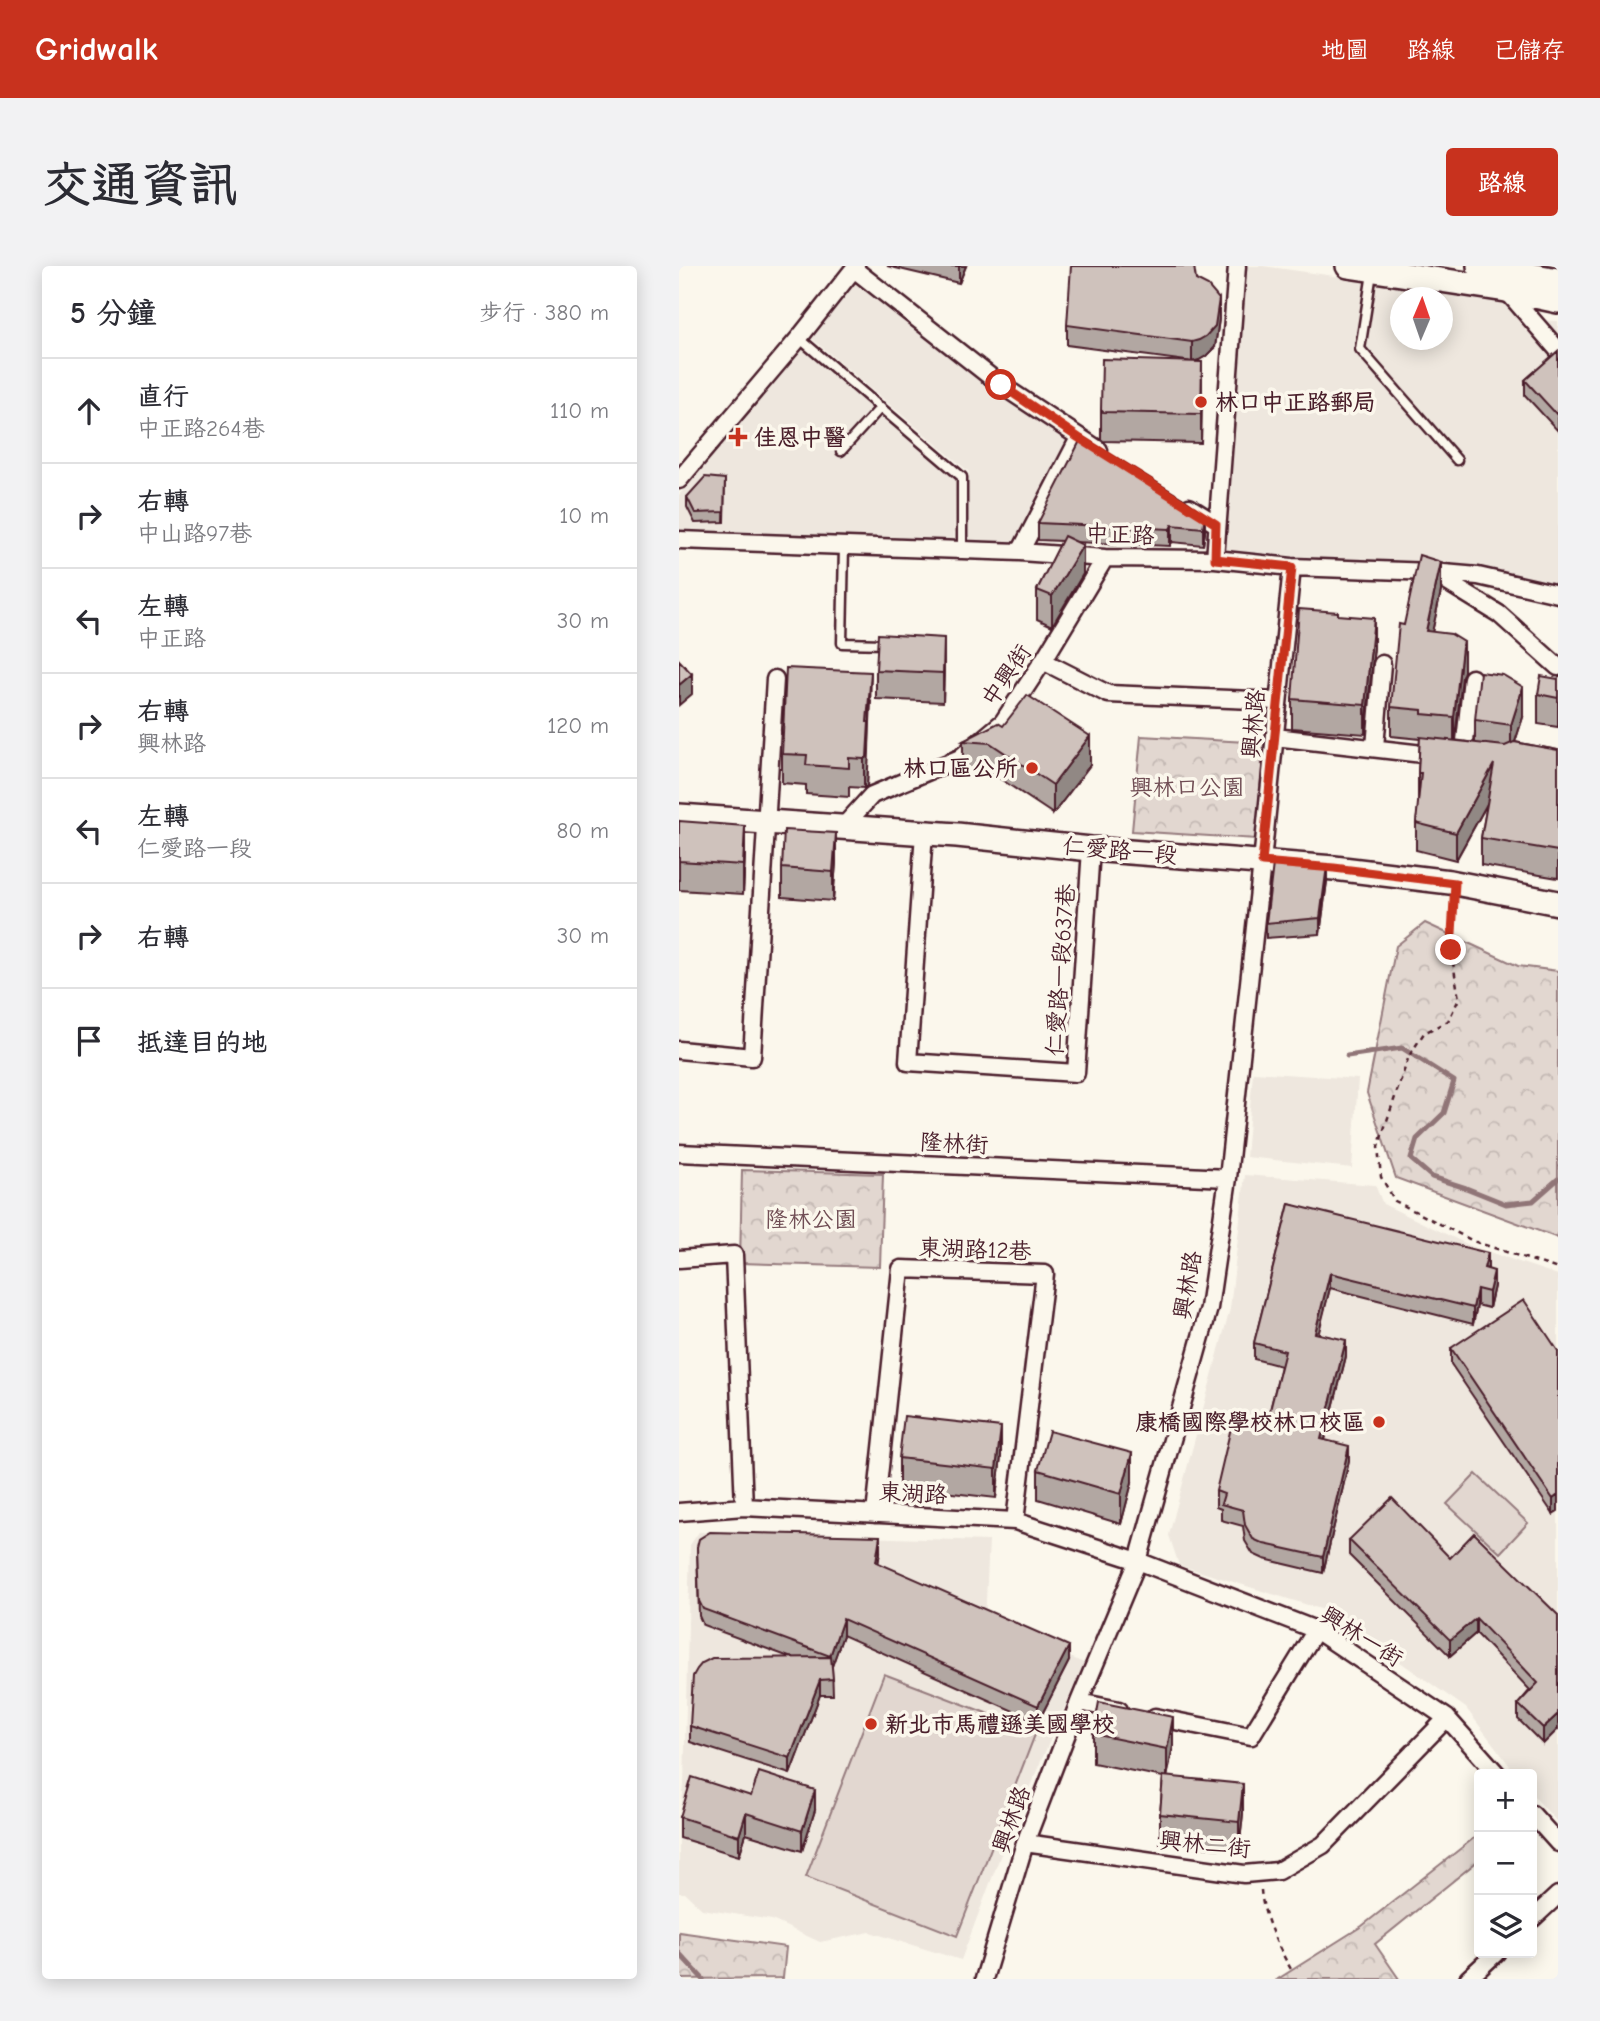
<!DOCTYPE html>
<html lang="zh-TW">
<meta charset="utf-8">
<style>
body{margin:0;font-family:"Comic Neue","LXGW WenKai TC",sans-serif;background:#f2f2f3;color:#2b2b33}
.controls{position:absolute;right:21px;bottom:21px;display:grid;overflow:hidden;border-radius:7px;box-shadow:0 4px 18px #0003}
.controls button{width:63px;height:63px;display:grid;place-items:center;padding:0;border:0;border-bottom:2px solid #e1e1e2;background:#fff;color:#2b2b33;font:35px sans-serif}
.compass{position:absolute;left:711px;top:21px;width:63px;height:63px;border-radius:50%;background:#fff;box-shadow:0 4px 18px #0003;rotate:2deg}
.stop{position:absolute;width:21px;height:21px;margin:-16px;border:5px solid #c8321e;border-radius:50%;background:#fff}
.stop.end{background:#c8321e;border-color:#fff;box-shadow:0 2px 7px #0008}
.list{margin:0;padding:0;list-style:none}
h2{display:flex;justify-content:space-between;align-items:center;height:91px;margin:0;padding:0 28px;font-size:30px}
h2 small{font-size:23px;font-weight:400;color:#7c7c81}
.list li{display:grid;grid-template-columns:46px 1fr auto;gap:21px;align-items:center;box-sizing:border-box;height:105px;padding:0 28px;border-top:2px solid #e1e1e2}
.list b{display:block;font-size:26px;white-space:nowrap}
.list p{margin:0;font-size:23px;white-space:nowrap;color:#7c7c81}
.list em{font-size:23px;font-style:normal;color:#7c7c81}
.icon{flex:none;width:38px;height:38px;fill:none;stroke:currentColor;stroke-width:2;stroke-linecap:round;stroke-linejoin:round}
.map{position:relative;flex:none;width:879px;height:1713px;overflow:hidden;border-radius:7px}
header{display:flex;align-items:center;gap:42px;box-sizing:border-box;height:98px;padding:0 35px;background:#c8321e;color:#fff}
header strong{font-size:33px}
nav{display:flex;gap:38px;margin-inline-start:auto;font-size:24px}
.intro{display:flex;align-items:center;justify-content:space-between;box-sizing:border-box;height:168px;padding:0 42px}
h1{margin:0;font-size:49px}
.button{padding:18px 32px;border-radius:7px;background:#c8321e;color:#fff;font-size:24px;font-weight:700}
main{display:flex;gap:42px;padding:0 42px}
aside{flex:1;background:#fff;border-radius:7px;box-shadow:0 4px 18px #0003}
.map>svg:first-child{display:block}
.built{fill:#eee7de;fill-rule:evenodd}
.forest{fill:url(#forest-crowns);stroke:#967b7e;stroke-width:2}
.pitch{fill:#e2d7d0;stroke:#967b7e;stroke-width:2}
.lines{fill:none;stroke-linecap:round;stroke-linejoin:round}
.stream{stroke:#907477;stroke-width:5}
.service-casing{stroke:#4a1f2b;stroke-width:13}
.minor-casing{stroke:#4a1f2b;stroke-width:21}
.secondary-casing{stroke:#4a1f2b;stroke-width:28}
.path{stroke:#4a1f2b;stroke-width:2.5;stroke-dasharray:5 5;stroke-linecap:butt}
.service{stroke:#fbf7ec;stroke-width:8}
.minor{stroke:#fbf7ec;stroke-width:16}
.secondary{stroke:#fbf7ec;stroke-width:23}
.wall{fill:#b2a7a2;stroke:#4a1f2b;stroke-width:2}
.shaded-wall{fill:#918884;stroke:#4a1f2b;stroke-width:2}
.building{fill:#cfc2bc;stroke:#4a1f2b;stroke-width:2}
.route{stroke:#c8321e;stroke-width:9}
.poi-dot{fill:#c8321e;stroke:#fbf7ec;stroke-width:2.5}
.labels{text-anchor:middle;stroke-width:7;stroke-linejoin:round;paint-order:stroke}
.poi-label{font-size:23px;font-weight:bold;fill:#4a1f2b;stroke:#fbf7ec;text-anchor:start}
.street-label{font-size:23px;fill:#4a1f2b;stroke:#fbf7ec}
.park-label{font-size:23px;fill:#704d54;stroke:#fbf7ec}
</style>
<header>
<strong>Gridwalk</strong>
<nav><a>地圖</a><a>路線</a><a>已儲存</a></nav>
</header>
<div class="intro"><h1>交通資訊</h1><a class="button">路線</a></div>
<main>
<aside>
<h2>5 分鐘<small>步行 · 380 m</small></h2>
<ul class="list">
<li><svg class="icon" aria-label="ahead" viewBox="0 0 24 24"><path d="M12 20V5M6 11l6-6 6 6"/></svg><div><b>直行</b><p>中正路264巷</p></div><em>110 m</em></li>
<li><svg class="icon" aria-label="right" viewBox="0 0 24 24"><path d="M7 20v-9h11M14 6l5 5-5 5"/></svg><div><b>右轉</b><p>中山路97巷</p></div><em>10 m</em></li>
<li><svg class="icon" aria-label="left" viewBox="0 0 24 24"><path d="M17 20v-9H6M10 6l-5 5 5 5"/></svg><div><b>左轉</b><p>中正路</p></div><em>30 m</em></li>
<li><svg class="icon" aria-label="right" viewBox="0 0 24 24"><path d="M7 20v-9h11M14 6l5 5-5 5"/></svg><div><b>右轉</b><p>興林路</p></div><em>120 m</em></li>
<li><svg class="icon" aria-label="left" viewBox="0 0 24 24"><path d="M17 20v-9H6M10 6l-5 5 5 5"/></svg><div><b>左轉</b><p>仁愛路一段</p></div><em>80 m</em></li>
<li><svg class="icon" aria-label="right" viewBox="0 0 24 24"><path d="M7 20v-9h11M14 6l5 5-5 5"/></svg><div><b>右轉</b></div><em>30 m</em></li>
<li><svg class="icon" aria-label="arrive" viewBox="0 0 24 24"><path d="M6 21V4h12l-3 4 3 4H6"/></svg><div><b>抵達目的地</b></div></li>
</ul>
</aside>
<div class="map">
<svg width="879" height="1713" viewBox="0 0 879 1713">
<defs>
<pattern id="forest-crowns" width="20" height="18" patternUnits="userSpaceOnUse" patternTransform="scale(1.75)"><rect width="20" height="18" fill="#e2d7d0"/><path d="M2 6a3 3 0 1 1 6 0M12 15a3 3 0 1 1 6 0" fill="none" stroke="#c3b8b3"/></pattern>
</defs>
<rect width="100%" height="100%" fill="#fbf7ec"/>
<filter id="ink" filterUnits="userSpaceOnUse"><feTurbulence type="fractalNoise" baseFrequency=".0143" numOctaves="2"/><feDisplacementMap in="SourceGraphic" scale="14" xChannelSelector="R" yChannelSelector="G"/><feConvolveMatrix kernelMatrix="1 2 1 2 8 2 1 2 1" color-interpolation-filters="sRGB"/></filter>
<g filter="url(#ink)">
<path class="built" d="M 568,0 L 584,0 L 827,34 L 845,54 L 879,55 L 879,323 L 815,308 L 544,284 ZM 722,32 L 764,32 L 764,74 L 722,74 Z
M 177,16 L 389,174 L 337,279 L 289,274 L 290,206 L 131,71 Z
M 122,82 L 276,212 L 275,275 L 0,264 L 0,229 Z
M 574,806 L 679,813 L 673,902 L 567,891 Z
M 566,909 L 696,919 L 704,938 L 792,980 L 879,1009 L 879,1557 L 853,1528 L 853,1508 L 837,1508 L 787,1442 L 648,1345 L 500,1299 L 490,1269 L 551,1043 Z
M 20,1266 L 310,1275 L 306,1354 L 405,1397 L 327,1575 L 282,1694 L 191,1666 L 141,1676 L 93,1654 L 23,1643 L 6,1627 L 0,1627 L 0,1564 L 5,1519 L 11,1279 Z"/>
<path class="forest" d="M 462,470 L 585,477 L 577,573 L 453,565 Z
M 746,657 L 839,700 L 879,705 L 879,972 L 717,912 L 688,827 L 717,680 Z
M 63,904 L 204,908 L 201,1001 L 61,997 Z
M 800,1568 L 800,1594 L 696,1678 L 720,1713 L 599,1713 L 683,1660 Z
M 0,1666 L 107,1681 L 104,1712 L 0,1713 Z"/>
<path class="pitch" d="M 797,1208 L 849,1257 L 821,1287 L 768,1238 Z
M 205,1408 L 357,1466 L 278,1670 L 127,1611 Z"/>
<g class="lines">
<path class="stream" d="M 668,790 L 723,782 L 775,815 L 765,847 L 738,873 L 732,893 L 753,911 L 787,922 L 827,938 L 854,935 L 879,913
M 0,1687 L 24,1713"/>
<g class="service-casing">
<path id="service" d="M 693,7 L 681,83 L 778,194
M 120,72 L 283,211 L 283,284
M 162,185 L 202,141
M 165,280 L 163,377 L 206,378"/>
</g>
<g class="minor-casing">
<path id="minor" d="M 175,3 L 322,119 L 420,184
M 827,24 L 879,84
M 0,214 L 120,72 L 177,0
M 510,241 L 537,258
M 0,274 L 341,286 L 426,292 L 536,293 L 613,301 L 753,306 L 799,310 L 879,328
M 341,286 L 400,172
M 536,293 L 558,0
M 755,308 L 820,348 L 879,401
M 364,395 L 429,428 L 599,435
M 596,471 L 761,490
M 696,481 L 703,398
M 784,493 L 793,412
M 163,562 L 193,529 L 281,492 L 324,456 L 364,395 L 426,292
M 245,567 L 229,796 L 397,807 L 412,583
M 0,784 L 73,791 L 96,413
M 0,887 L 549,912
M 0,993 L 55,989 L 65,1241
M 0,1246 L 65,1241 L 336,1255 L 459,1295 L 637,1364 L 768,1452 L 818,1508
M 196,1248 L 222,1003 L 366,1008 L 336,1255
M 400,1436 L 440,1444
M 476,1451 L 572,1470 L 637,1364
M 853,1548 L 879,1577
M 346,1577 L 565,1608 L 599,1605 L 644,1579 L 768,1452
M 853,1653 L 879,1629
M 305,1713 L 346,1577 L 400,1436 L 459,1295 L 530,1042 L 549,912 L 583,596 L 613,301
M 789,1713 L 817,1687"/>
</g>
<g class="secondary-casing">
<path id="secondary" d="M 669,0 L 827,24 L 879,35
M 800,0 L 879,14
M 0,550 L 278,569 L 412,583 L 655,602 L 771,616 L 879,637"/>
</g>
<path class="path" d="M 775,636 L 772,684 L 780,733 L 769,755 L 745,767 L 730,790 L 699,881 L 702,911 L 716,935 L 794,975 L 879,1003
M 582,1624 C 584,1651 599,1681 613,1705"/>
<use href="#service" class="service"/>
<use href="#minor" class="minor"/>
<use href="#secondary" class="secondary"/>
</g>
<path class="wall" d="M 208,0 L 287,0 L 280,17 Z
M 517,14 L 540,53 L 536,81 L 527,90 L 520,94 L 514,95 L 523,125 L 522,177 L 424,175 L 422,173 L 422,144 L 508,95 L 388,79 L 388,59 Z
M 879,85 L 879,165 L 846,129 L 846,114 Z
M 46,213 L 45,256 L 16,257 L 8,241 L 8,231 Z
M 503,232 L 526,266 L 524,279 L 493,276 L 491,280 L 396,276 L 404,308 L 373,360 L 358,353 L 358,324 L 383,275 L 359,274 L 359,257 Z
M 762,325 L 753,366 L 785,405 L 783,411 L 775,474 L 796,477 L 796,454 L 844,451 L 836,476 L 879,484 L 879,612 L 802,599 L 802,572 L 808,538 L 777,594 L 737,584 L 737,557 L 740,534 L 739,534 L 739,507 L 741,473 L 712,470 L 712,441 L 725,359 Z
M 659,349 L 695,381 L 686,468 L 613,462 L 613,433 Z
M 265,401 L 264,436 L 197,433 L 197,404 Z
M 879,413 L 879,461 L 859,458 L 859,428 Z
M 192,435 L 188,520 L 185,522 L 170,521 L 170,531 L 127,528 L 127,519 L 103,517 L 103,488 Z
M 324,460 L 411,499 L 374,548 L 311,506 L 284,505 L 284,475 Z
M 0,555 L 66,589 L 64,628 L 0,624 Z
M 157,596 L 154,635 L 103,631 L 103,602 Z
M 648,615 L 641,668 L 587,672 L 587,657 Z
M 610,938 L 809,1003 L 815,1020 L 810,1042 L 798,1039 L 794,1058 L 651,1022 L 639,1067 L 667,1090 L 646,1174 L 670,1195 L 644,1307 L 585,1293 L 574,1288 L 566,1275 L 564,1260 L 542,1254 L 542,1243 L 537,1241 L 537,1225 L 587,1160 L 602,1100 L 575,1093 L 575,1077 Z
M 772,1082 L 879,1085 L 874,1248 L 772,1098 Z
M 322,1190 L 317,1232 L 220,1221 L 220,1192 Z
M 359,1204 L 453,1216 L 442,1258 L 359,1233 Z
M 670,1274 L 771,1292 L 879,1349 L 879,1463 L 864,1478 L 839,1453 L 839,1438 L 851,1424 L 797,1367 L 771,1390 L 670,1289 Z
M 18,1281 L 201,1286 L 199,1297 L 390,1395 L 359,1456 L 164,1369 L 153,1400 L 154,1429 L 141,1429 L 111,1508 L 11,1476 L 11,1460 L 113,1392 L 24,1359 L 20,1350 Z
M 414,1468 L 494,1480 L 488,1511 L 564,1547 L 560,1585 L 481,1577 L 481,1548 L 484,1511 L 414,1497 Z
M 72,1530 L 136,1544 L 123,1585 L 67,1568 L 60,1590 L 1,1572 L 1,1551 Z"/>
<path class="shaded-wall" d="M 280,0 L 287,0 L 280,17 Z
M 540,33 L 540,53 L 536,81 L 527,90 L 520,94 L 513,96 L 513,76 Z
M 523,96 L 523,125 L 522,177 L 522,148 Z
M 526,249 L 526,266 L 524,279 L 524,262 Z
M 493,259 L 493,276 L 491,280 L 491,263 Z
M 404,279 L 404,308 L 373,360 L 373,330 Z
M 762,296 L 762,325 L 747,394 L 747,365 Z
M 695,352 L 695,381 L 686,468 L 686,439 Z
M 265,372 L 265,401 L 264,436 L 264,407 Z
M 785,376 L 785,405 L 783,411 L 775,481 L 775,451 L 783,382 Z
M 192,406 L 190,485 L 188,520 L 185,522 L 185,493 Z
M 13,408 L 13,428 L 0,439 L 0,419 Z
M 844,421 L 844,451 L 832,488 L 832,459 Z
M 411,470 L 411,499 L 374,548 L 374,519 Z
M 815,498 L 815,525 L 777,594 L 777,567 Z
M 66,560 L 66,589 L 64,628 L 64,599 Z
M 157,567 L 157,596 L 154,635 L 154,606 Z
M 648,600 L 648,615 L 641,668 L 641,652 Z
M 809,987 L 809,1003 L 805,1002 Z
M 815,1005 L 815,1020 L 810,1042 L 810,1026 Z
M 651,1007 L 651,1022 L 636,1082 L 636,1067 Z
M 798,1023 L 798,1039 L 794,1058 L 794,1042 Z
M 667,1074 L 667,1090 L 642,1189 L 642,1173 Z
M 322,1161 L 322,1190 L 317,1232 L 317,1203 Z
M 670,1180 L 670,1195 L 644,1307 L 644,1291 Z
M 453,1187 L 453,1216 L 442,1258 L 442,1228 Z
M 879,1229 L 879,1245 L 874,1248 L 874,1233 Z
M 201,1270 L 201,1286 L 197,1311 L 197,1296 Z
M 797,1352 L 797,1367 L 771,1390 L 771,1374 Z
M 164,1353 L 164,1369 L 151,1406 L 151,1390 Z
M 390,1380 L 390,1395 L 359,1456 L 359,1440 Z
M 141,1414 L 141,1429 L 111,1508 L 111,1492 Z
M 879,1448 L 879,1463 L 864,1478 L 864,1462 Z
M 494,1451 L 494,1480 L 488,1512 L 488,1483 Z
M 564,1518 L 564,1547 L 560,1585 L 560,1556 Z
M 136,1524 L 136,1544 L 123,1585 L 123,1565 Z
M 67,1547 L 67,1568 L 60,1590 L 60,1570 Z"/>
<path class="building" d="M 392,0 L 515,0 L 517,14 L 529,20 L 540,33 L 536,60 L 527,70 L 520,74 L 513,76 L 388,59 Z
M 879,85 L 879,150 L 846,114 Z
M 423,93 L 523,96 L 522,148 L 424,146 L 422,144 Z
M 403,171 L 503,232 L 526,249 L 524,262 L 493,259 L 491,263 L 359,257 Z
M 26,211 L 46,213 L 45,246 L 16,247 L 8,231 Z
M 385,270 L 404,279 L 373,330 L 358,324 Z
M 740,289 L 762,296 L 747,365 L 772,368 L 785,376 L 783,382 L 775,451 L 743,448 L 743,444 L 712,441 L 720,358 L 725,359 Z
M 620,343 L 659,346 L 659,349 L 695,352 L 686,439 L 613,433 Z
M 199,368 L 265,372 L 264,407 L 197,404 Z
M 0,394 L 13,408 L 0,419 Z
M 107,402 L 192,406 L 188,456 L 190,456 L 188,491 L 185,493 L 170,492 L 170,502 L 127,499 L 128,489 L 103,488 Z
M 801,406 L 824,409 L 844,421 L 832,459 L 796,454 Z
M 862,410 L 879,413 L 879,432 L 859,428 Z
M 348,429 L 411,470 L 374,519 L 311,477 L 284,475 L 319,457 L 324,460 Z
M 741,471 L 826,480 L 835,476 L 879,484 L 879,585 L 802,572 L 815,498 L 777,567 L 737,557 L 742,507 L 739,507 Z
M 0,555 L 66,560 L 64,599 L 0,595 Z
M 105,564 L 157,567 L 154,606 L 103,602 Z
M 594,598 L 648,600 L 641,652 L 587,657 Z
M 610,938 L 809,987 L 805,1002 L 815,1005 L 810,1026 L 798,1023 L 794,1042 L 651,1007 L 636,1067 L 667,1074 L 642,1173 L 670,1180 L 644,1291 L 585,1278 L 574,1273 L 566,1259 L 564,1244 L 542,1238 L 545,1228 L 537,1225 L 554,1153 L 587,1160 L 606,1085 L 575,1077 Z
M 845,1034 L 879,1085 L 879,1229 L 874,1233 L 772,1082 Z
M 225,1150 L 322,1161 L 317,1203 L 220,1192 Z
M 370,1165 L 453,1187 L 442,1228 L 359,1204 Z
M 713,1232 L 771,1292 L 795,1267 L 879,1349 L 879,1448 L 864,1462 L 839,1438 L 859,1417 L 797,1352 L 771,1374 L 670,1274 Z
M 31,1266 L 201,1270 L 197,1296 L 390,1380 L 359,1440 L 164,1353 L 151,1390 L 24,1343 L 20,1335 L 18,1281 L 20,1273 Z
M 152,1391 L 154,1413 L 141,1414 L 111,1492 L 11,1460 L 14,1410 L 18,1403 L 23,1397 L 33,1392 Z
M 420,1436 L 494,1451 L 488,1483 L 414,1468 Z
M 80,1506 L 136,1524 L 123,1565 L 67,1547 L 60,1570 L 1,1551 L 13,1511 L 72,1530 Z
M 484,1510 L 564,1518 L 560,1556 L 481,1548 Z"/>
</g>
<g class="lines" filter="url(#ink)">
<path class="route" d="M 322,119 L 400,172 L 537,258 L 536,293 L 613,301 L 583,596 L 655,602 L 776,617 L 772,684"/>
</g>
<g class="poi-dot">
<circle cx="522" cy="136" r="7"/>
<path d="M55.5 160.5h7v7h7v7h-7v7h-7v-7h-7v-7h7z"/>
<circle cx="353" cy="502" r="7"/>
<circle cx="700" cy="1156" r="7"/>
<circle cx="192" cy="1458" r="7"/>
</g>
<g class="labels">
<g class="poi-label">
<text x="536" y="144">林口中正路郵局</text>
<text x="75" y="179">佳恩中醫</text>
<text x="339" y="510" text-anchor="end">林口區公所</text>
<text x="686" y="1164" text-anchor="end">康橋國際學校林口校區</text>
<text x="206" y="1466">新北市馬禮遜美國學校</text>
</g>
<g class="street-label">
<text transform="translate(441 268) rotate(2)" y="8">中正路</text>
<text transform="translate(327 409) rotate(-56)" y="8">中興街</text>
<text transform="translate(574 458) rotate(-85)" y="8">興林路</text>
<text transform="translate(441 584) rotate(5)" y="8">仁愛路一段</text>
<text transform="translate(381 704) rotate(-86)" y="8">仁愛路一段637巷</text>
<text transform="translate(275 877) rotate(3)" y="8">隆林街</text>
<text transform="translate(296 983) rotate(2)" y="8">東湖路12巷</text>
<text transform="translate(508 1019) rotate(-80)" y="8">興林路</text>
<text transform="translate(234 1227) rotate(3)" y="8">東湖路</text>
<text transform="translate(683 1370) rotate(32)" y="8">興林一街</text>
<text transform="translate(332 1553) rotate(-70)" y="8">興林路</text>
<text transform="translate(526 1578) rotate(6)" y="8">興林二街</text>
</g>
<g class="park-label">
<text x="508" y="529">興林口公園</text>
<text x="132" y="961">隆林公園</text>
</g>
</g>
</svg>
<div class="controls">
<button>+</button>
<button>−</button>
<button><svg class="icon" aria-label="layers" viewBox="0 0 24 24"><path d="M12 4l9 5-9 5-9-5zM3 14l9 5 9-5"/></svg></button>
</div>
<svg class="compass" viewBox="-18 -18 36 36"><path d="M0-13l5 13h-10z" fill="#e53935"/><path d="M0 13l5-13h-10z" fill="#7c7c81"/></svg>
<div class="stop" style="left:322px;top:119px"></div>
<div class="stop end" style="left:772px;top:684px"></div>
</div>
</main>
